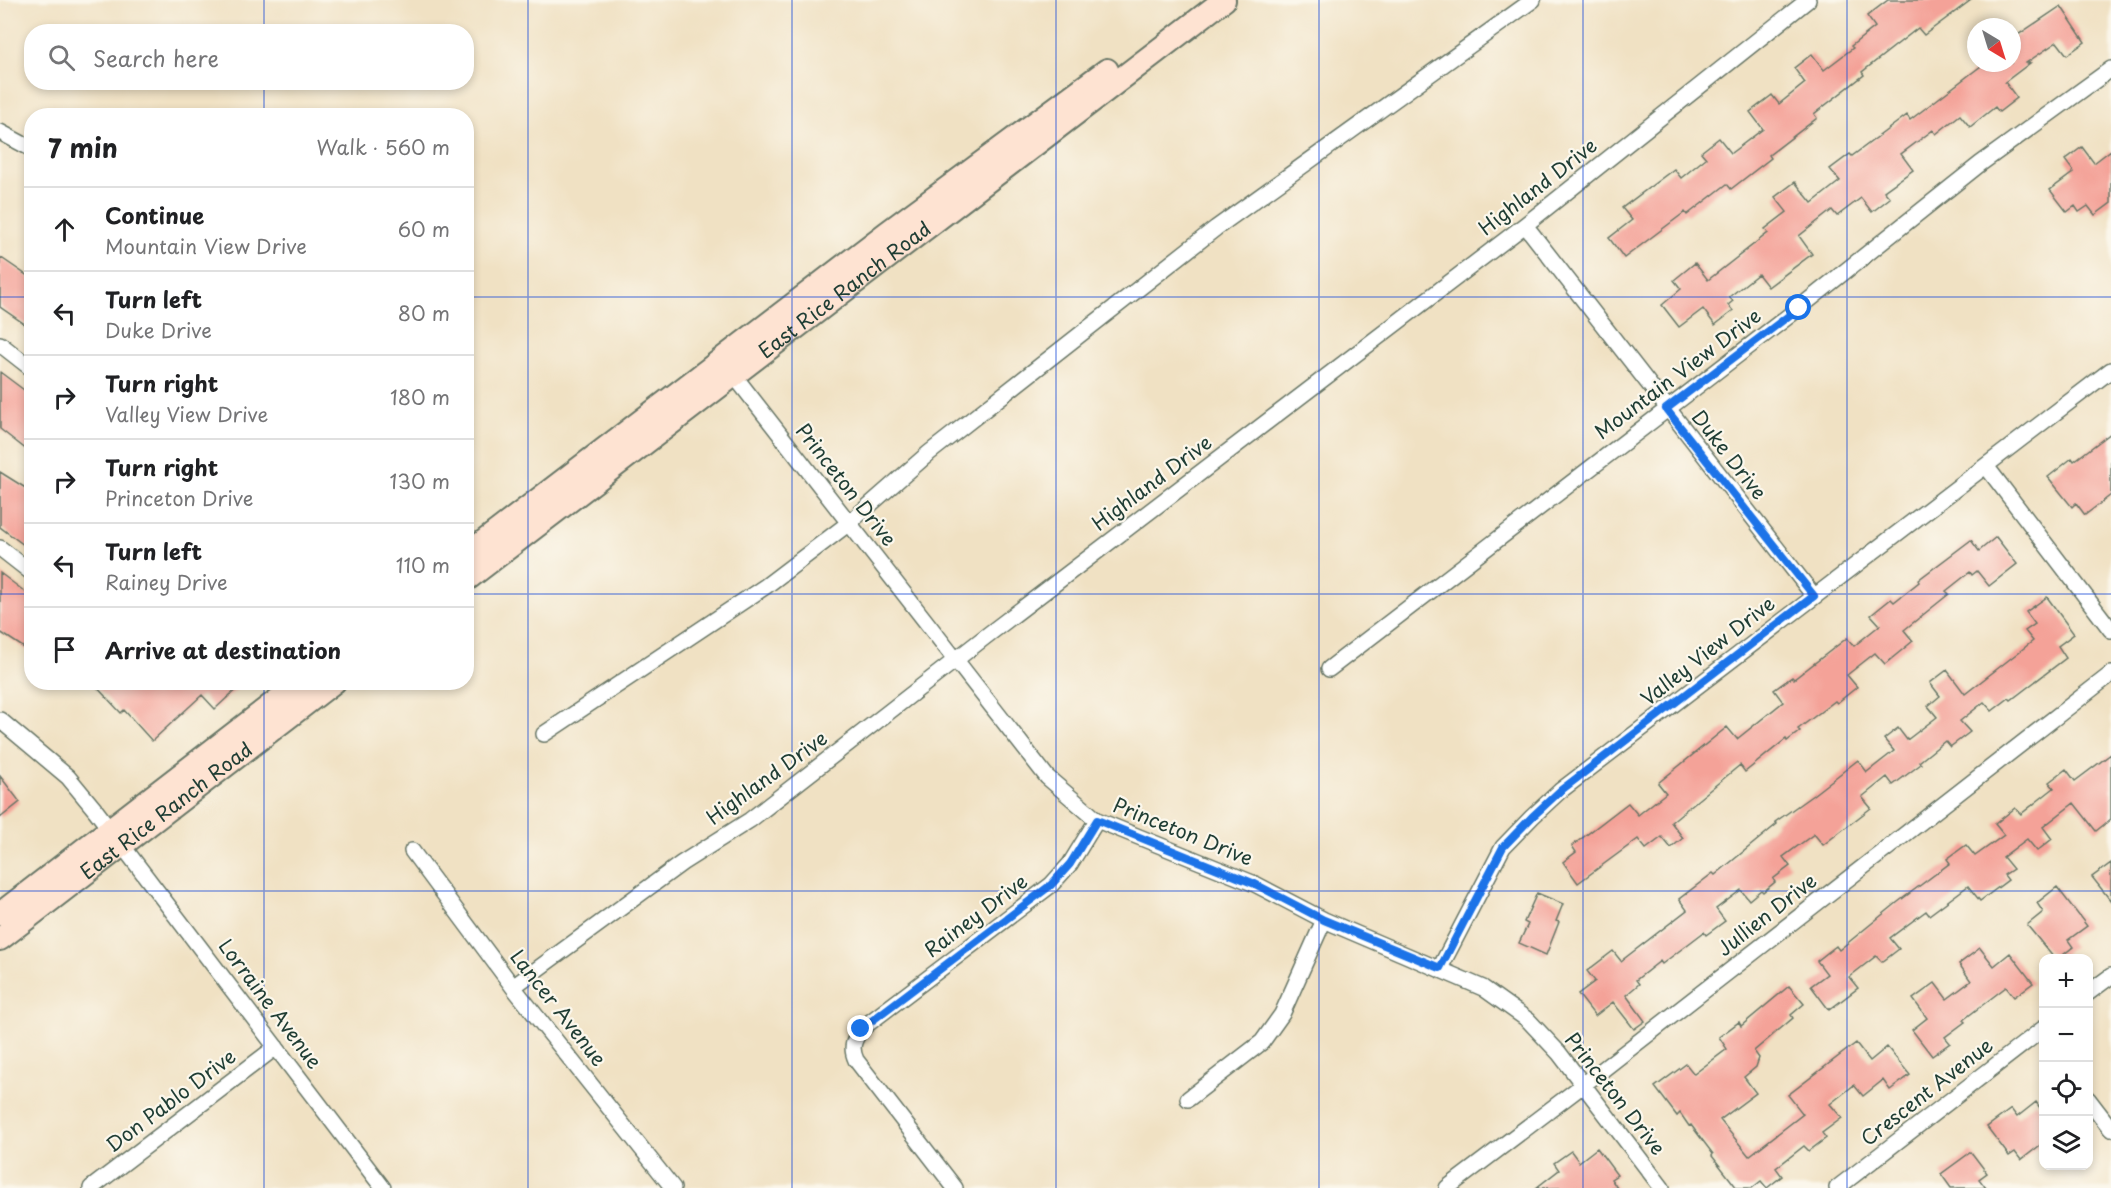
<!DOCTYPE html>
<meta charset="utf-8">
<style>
body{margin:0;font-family:"Playpen Sans",sans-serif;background:#f6f6f6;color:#202124}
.controls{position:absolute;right:18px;bottom:18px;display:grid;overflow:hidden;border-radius:12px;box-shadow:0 3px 9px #0003}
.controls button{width:54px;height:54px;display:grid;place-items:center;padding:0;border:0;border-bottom:2px solid #e0e0e0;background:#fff;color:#202124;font:30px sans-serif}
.compass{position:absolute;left:1967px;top:18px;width:54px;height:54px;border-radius:50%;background:#fff;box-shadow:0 3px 9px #0003;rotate:142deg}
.stop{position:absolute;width:18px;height:18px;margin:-14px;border:4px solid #1a73e8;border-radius:50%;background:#fff}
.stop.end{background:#1a73e8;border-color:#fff;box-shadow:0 2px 6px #0008}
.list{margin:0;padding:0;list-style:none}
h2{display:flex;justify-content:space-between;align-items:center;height:78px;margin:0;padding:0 24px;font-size:26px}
h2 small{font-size:20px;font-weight:400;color:#757577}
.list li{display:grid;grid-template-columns:39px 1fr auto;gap:18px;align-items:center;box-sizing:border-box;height:84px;padding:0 24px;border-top:2px solid #e0e0e0}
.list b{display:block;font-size:22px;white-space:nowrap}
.list p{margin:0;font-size:20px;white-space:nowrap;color:#757577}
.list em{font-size:20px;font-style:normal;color:#757577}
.icon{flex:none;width:33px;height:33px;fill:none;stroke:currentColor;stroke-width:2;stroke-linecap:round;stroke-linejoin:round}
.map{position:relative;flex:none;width:2111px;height:1188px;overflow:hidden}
.search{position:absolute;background:#fff;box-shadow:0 3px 9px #0003;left:24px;top:24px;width:450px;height:66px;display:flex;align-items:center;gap:15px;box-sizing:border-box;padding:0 21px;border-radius:24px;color:#757577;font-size:22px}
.panel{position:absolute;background:#fff;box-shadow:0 3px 9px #0003;left:24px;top:108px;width:450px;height:582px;border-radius:24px}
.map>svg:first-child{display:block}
.building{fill:#f4a298}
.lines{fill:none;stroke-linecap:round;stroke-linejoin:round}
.minor-casing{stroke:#687666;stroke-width:18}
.secondary-casing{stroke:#687666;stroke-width:26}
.minor{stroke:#fff;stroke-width:15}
.secondary{stroke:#fee3d2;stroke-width:22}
.route{stroke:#1a73e8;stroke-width:8}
.grid{fill:none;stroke:#1d4ed8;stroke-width:1.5;stroke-opacity:0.55}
.labels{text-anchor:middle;stroke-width:4.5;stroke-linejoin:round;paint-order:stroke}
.street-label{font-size:20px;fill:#1f3d34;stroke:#fbf7ec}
</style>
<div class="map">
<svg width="2111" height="1188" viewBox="0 0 2111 1188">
<rect width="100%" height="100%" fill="#fbf7ec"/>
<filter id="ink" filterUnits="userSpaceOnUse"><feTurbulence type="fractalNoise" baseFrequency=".0167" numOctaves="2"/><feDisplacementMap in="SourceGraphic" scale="12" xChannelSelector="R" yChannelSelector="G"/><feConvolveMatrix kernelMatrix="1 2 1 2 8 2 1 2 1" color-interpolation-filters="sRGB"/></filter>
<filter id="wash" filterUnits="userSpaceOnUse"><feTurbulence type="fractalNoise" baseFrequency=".008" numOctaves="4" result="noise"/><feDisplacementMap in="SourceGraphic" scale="24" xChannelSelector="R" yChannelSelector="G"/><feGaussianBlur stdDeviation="1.35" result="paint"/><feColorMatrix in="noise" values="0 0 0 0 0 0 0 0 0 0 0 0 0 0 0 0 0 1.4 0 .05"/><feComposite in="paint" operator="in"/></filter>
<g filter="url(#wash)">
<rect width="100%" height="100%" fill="#f0e1c3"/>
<g id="blocks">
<path class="building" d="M 1888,0 L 1971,0 L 1924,35 L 1918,28 L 1862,72 L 1864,75 L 1814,114 L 1817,118 L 1769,155 L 1771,158 L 1731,189 L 1727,184 L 1687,215 L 1685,212 L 1624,258 L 1609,238 L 1632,220 L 1622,208 L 1674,169 L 1681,178 L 1706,158 L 1701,152 L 1719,138 L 1731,153 L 1763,129 L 1750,112 L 1772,95 L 1779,104 L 1805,83 L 1794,68 L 1812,54 L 1824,70 L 1853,48 L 1851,46 L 1875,27 L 1867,16 Z
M 2061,6 L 2085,42 L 2067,55 L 2057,42 L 2026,63 L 2030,63 L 2005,82 L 2017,98 L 1999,112 L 1995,107 L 1970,127 L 1960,115 L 1936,134 L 1933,130 L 1901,154 L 1913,170 L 1884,191 L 1890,198 L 1872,212 L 1861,198 L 1837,216 L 1832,210 L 1799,236 L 1812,254 L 1768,287 L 1758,274 L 1729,297 L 1733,301 L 1728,305 L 1733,311 L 1715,325 L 1703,309 L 1679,327 L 1662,305 L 1681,289 L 1674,280 L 1695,263 L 1708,280 L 1768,233 L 1765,229 L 1787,212 L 1775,197 L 1795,182 L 1812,203 L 1840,181 L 1830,169 L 1850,154 L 1852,156 L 1907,115 L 1910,120 L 1985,63 L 2012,63 L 2012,39 Z
M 2082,147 L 2094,163 L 2111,150 L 2111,203 L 2095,215 L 2088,206 L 2079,212 L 2075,206 L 2067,212 L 2050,190 L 2074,172 L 2065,160 Z
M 0,257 L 32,279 L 32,329 L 0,307 Z
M 0,372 L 32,396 L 32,454 L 0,429 Z
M 2111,433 L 2111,495 L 2085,515 L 2076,503 L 2072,507 L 2048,477 L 2072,458 L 2074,461 Z
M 0,472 L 32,492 L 32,551 L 0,527 Z
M 1996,537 L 2017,564 L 1989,586 L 1977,571 L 1972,575 L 1970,572 L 1946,591 L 1949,594 L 1904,630 L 1913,641 L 1885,664 L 1875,653 L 1847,675 L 1857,687 L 1837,703 L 1835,701 L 1798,729 L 1800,731 L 1787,741 L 1786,739 L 1745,772 L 1740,765 L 1671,822 L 1683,838 L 1671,848 L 1662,837 L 1646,849 L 1638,839 L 1578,883 L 1563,862 L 1576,852 L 1572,846 L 1628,803 L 1638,815 L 1666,793 L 1658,783 L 1727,727 L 1737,739 L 1783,702 L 1774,690 L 1792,677 L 1794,679 L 1847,638 L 1854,646 L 1880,625 L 1871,615 L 1891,599 L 1894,602 L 1919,582 L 1918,580 L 1971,540 L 1979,551 Z
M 0,573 L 32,597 L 32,653 L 0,632 Z
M 2047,597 L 2074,634 L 2058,646 L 2066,658 L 2011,700 L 2009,698 L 1992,711 L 1984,702 L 1960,721 L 1970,732 L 1950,747 L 1945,741 L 1919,762 L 1921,764 L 1893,785 L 1887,777 L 1862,797 L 1871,808 L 1823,845 L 1814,834 L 1783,857 L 1790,866 L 1773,879 L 1775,882 L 1763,892 L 1761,890 L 1749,900 L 1741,890 L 1716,909 L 1725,921 L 1706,935 L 1704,932 L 1662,964 L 1660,961 L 1636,980 L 1639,984 L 1626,995 L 1645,1021 L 1634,1029 L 1613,1002 L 1595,1016 L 1578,994 L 1595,981 L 1587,971 L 1613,951 L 1621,961 L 1687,910 L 1679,899 L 1713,873 L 1715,875 L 1777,824 L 1775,822 L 1813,795 L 1858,760 L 1867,772 L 1894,751 L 1884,739 L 1898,728 L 1907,740 L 1937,717 L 1928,706 L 1940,696 L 1930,683 L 1947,670 L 1965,694 L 2033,641 L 2025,631 L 2035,624 L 2026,612 Z
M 92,682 L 244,682 L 215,709 L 202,695 L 152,741 L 124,710 L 121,713 Z
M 2111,754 L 2111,819 L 2096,831 L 2074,803 L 2043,827 L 2052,839 L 2037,851 L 2027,839 L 2003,857 L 2013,869 L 2004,875 L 2008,880 L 1980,901 L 1968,886 L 1929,915 L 1926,911 L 1890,938 L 1899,949 L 1882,962 L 1876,956 L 1849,977 L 1858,988 L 1829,1010 L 1811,986 L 1827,974 L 1817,961 L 1836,946 L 1839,950 L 1898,902 L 1950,863 L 1947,859 L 1966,845 L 1975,856 L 2004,835 L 1995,824 L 2015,808 L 2021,814 L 2054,788 L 2049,782 L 2066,769 L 2075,781 Z
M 0,776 L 20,802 L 0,818 Z
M 2111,863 L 2111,901 L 2092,877 Z
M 2057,887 L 2087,926 L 2068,940 L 2073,947 L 2059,958 L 2054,958 L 2027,925 L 2043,912 L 2037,903 Z
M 1537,893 L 1563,904 L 1556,921 L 1559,922 L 1546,955 L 1519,943 L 1528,924 L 1524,922 Z
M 1980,948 L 1994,966 L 2010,953 L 2033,983 L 2014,997 L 2006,987 L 1963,1020 L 1965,1022 L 1945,1037 L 1950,1043 L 1932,1056 L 1912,1030 L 1927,1018 L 1913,999 L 1935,983 L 1947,999 L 1971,981 L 1959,964 Z
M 1789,986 L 1804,1004 L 1791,1015 L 1793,1018 L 1754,1051 L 1759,1058 L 1756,1067 L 1744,1077 L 1756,1093 L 1720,1120 L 1749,1156 L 1803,1114 L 1788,1095 L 1856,1043 L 1870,1061 L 1887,1047 L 1910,1075 L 1890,1090 L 1883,1080 L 1863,1096 L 1854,1085 L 1830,1104 L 1842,1118 L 1822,1133 L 1826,1138 L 1809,1151 L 1804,1146 L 1776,1168 L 1782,1176 L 1767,1188 L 1761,1181 L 1752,1188 L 1737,1188 L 1712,1156 L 1713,1154 L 1691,1125 L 1689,1126 L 1680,1113 L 1677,1116 L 1655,1087 L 1686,1064 L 1694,1074 L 1727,1049 L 1719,1037 L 1739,1022 L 1741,1026 Z
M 2036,1102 L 2043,1112 L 2043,1143 L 2021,1160 L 2015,1152 L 2009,1156 L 1987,1127 L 2011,1109 L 2017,1117 Z
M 1597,1148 L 1617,1175 L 1611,1179 L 1617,1188 L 1536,1188 L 1559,1170 L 1554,1163 L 1571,1151 L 1579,1162 Z
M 1971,1152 L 1987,1173 L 1979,1179 L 1986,1188 L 1951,1188 L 1941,1174 Z"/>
</g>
</g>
<g filter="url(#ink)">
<use href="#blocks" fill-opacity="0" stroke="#687666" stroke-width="1.5"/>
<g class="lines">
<g class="minor-casing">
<path id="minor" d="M 0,132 L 32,149
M 1525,225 L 1814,596
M 0,344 L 32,369
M 729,369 L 1047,777 L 1097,820 L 1255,884 L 1324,920 L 1483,988 L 1528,1020 L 1559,1053 L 1662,1188
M 1986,466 L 2111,630
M 0,548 L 32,573
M 1329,669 L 1799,308 L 1980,164 L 2111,69
M 0,720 L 68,777 L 96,811 L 383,1188
M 544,734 L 766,586 L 849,523 L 929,453 L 1216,228 L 1533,0
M 412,851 L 513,987 L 673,1188
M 1440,968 L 1503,847 L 1532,817 L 1560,791 L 2111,370
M 513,987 L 682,863 L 750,820 L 985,637 L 1525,225 L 1808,0
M 2088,993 L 2111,976
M 1188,1099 L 1262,1042 L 1282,1014 L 1324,920
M 2088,1099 L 2111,1129
M 91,1188 L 276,1047
M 955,1188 L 856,1060 C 850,1047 854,1040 861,1029 L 1051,885 L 1070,864 L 1097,820
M 1447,1188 L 1583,1085 L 2111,674
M 1837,1188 L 2044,1028"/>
</g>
<g class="secondary-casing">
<g id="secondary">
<path d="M 466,555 L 888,232 L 1107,70"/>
<path id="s1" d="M 466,580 L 1224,0"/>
<path d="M 0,914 L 301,682"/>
<path id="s2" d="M 0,939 L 334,682"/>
</g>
</g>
<use href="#minor" class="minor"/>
<use href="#secondary" class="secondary"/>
</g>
</g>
<g class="lines" filter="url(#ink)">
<path class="route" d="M 861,1029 L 1051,885 L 1070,864 L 1097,820 L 1255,884 L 1324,920 L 1440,968 L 1503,847 L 1532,817 L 1560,791 L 1814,596 L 1666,409 L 1799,308"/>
</g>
<path class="grid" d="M 264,0 L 264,32M 528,0 L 528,1188M 792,0 L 792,1188M 1056,0 L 1056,1188M 1319,0 L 1319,1188M 1583,0 L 1583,1188M 1847,0 L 1847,1188M 264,82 L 264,116M 0,297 L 32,297M 466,297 L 2111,297M 0,594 L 32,594M 466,594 L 2111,594M 264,682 L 264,1188M 0,891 L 2111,891"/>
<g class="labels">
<g class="street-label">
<text transform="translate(1538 187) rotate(-38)" y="7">Highland Drive</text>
<text dy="7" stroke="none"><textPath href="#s1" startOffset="477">East Rice Ranch Road</textPath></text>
<text transform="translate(1678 374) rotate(-37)" y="7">Mountain View Drive</text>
<text transform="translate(1729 455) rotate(52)" y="7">Duke Drive</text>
<text transform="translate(1152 483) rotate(-37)" y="7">Highland Drive</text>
<text transform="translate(846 485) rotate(52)" y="7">Princeton Drive</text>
<text transform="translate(1708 651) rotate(-38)" y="7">Valley View Drive</text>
<text transform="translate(767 778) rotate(-36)" y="7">Highland Drive</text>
<text dy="7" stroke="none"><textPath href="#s2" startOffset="210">East Rice Ranch Road</textPath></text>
<text transform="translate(1183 832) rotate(22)" y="7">Princeton Drive</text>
<text transform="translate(1767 915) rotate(-38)" y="7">Jullien Drive</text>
<text transform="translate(976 916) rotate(-37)" y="7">Rainey Drive</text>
<text transform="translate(270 1004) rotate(53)" y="7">Lorraine Avenue</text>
<text transform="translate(558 1008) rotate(52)" y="7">Lancer Avenue</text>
<text transform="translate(1927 1092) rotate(-38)" y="7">Crescent Avenue</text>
<text transform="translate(1615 1094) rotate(52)" y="7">Princeton Drive</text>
<text transform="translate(171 1101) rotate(-37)" y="7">Don Pablo Drive</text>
</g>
</g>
</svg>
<div class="controls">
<button>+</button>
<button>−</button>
<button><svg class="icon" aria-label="locate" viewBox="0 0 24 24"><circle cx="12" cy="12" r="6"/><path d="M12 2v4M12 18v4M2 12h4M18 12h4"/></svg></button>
<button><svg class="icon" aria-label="layers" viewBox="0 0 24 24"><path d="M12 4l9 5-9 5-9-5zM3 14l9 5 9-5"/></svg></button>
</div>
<svg class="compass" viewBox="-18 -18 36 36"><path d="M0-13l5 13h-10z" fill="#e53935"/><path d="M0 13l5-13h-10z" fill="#757577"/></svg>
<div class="stop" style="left:1799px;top:308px"></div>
<div class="stop end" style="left:861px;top:1029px"></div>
<div class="search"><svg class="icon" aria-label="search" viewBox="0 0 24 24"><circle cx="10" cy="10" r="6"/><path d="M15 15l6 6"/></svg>Search here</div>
<section class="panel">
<h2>7 min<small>Walk · 560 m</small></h2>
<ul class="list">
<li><svg class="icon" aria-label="ahead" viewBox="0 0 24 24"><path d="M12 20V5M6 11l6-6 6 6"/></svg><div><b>Continue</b><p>Mountain View Drive</p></div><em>60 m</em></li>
<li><svg class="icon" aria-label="left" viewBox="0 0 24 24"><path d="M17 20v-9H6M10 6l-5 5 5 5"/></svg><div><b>Turn left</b><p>Duke Drive</p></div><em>80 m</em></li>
<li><svg class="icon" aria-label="right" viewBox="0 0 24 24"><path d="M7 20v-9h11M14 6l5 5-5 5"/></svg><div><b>Turn right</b><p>Valley View Drive</p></div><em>180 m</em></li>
<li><svg class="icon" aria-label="right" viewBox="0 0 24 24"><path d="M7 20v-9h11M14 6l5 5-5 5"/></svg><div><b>Turn right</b><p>Princeton Drive</p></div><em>130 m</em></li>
<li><svg class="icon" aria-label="left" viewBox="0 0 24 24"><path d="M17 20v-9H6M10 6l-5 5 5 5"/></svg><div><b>Turn left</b><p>Rainey Drive</p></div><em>110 m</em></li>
<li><svg class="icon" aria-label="arrive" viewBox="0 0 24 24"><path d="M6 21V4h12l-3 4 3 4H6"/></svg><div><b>Arrive at destination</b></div></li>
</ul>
</section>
</div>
